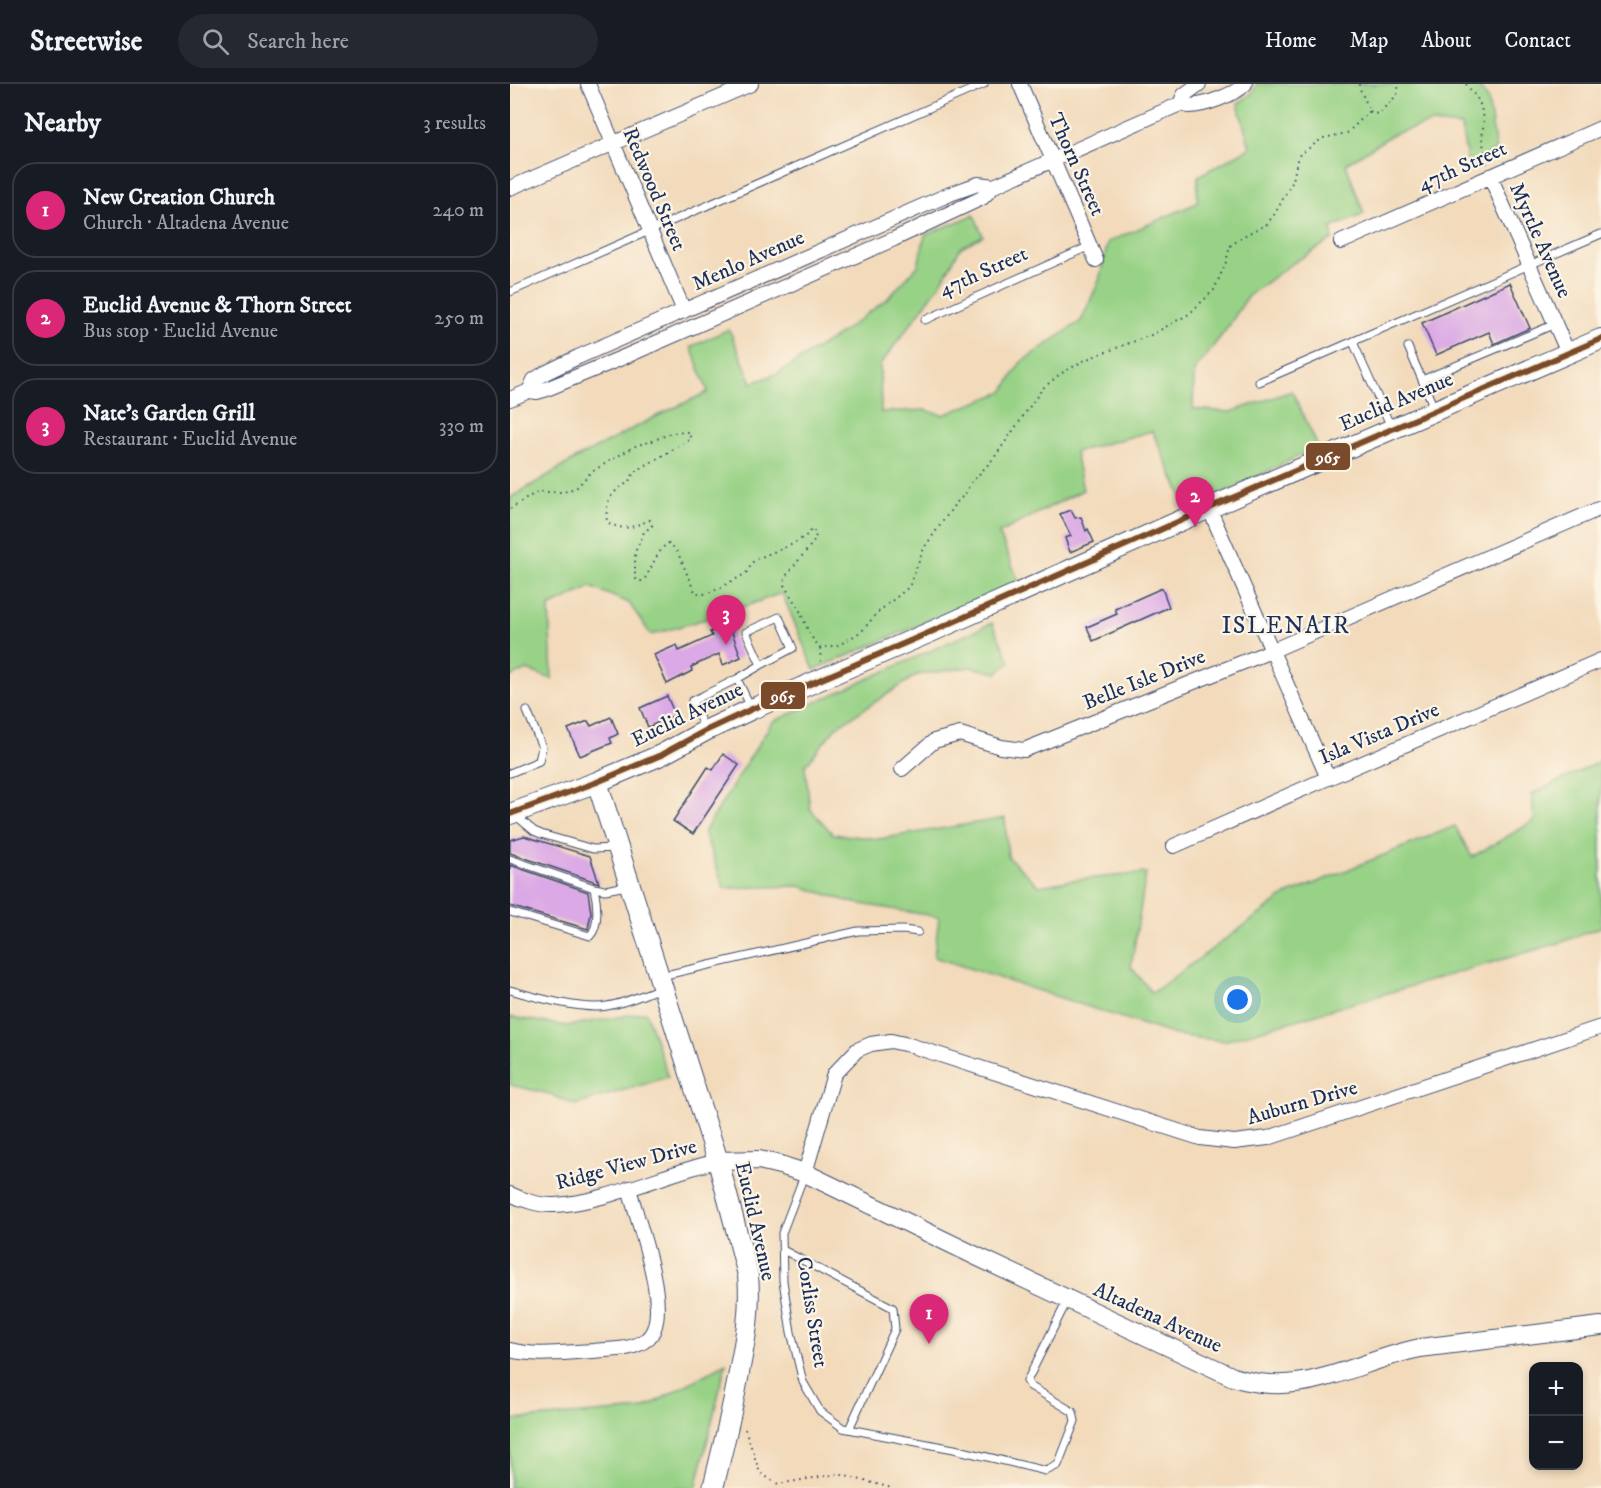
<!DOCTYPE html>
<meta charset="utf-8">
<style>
body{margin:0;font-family:"IM FELL DW Pica",serif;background:#242831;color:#f1f3f6}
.controls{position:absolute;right:18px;bottom:18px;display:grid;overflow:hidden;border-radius:12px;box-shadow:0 3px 9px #0003}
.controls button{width:54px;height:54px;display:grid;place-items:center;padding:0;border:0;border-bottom:2px solid #363941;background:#171b24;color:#f1f3f6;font:30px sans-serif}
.you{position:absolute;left:728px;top:916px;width:21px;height:21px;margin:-15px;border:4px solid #fff;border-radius:50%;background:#1a73e8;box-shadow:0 0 0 9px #1a73e833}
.badge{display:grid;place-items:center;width:39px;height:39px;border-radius:50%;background:#db2777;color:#fff;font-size:20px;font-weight:700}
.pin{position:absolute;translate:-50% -50px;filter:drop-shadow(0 2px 3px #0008)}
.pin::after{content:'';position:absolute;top:32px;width:21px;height:18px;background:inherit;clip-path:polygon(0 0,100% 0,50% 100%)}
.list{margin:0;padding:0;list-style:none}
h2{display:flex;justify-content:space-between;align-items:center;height:78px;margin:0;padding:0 24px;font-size:26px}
h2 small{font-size:20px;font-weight:400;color:#9ea1a6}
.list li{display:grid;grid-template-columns:39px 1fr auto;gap:18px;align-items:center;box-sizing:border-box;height:96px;margin:0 12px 12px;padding:0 12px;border:2px solid #363941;border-radius:24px}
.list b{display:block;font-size:22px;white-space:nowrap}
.list p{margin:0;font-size:20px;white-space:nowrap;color:#9ea1a6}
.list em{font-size:20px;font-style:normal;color:#9ea1a6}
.icon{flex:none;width:33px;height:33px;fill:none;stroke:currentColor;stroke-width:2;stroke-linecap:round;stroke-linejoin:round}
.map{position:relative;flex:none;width:1091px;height:1404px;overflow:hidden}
header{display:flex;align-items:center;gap:36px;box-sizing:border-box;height:84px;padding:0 30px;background:#171b24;border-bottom:2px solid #363941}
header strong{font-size:28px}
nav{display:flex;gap:33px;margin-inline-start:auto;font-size:21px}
.search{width:420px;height:54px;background:#242831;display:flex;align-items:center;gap:15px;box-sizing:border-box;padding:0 21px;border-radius:33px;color:#9ea1a6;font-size:22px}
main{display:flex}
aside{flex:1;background:#171b24}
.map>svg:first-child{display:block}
.green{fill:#98d286;stroke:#5a8072;stroke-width:1.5}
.building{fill:#dba9e5}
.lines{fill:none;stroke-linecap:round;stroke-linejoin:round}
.service-casing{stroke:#3b496c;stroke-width:9}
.minor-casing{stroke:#3b496c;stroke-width:16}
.tertiary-casing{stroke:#3b496c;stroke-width:20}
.secondary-casing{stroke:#3b496c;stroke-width:22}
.path{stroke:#3b496c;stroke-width:2;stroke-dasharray:1.5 4.5;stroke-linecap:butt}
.service{stroke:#fff;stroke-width:7}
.minor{stroke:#fff;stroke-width:14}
.tertiary{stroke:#fff;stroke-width:18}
.secondary{stroke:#fff;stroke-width:20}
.bus-1-casing{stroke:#fcf5e5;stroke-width:10}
.bus-1{stroke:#7a4b2a;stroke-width:6}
.labels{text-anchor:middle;stroke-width:4.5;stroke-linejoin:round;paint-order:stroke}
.street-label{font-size:21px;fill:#1b2f5e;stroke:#fcf5e5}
.quarter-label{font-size:24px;letter-spacing:1.5px;fill:#1b2f5e;stroke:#fcf5e5}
.line-badge{stroke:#fcf5e5;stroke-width:2}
.badge-label{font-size:16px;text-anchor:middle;font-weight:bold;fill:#fff}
</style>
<header>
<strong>Streetwise</strong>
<div class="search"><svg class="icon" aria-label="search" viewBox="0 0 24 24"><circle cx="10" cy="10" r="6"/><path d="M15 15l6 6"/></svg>Search here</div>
<nav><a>Home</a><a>Map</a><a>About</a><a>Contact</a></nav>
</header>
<main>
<aside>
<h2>Nearby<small>3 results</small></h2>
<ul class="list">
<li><span class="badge">1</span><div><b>New Creation Church</b><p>Church · Altadena Avenue</p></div><em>240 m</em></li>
<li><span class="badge">2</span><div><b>Euclid Avenue &amp; Thorn Street</b><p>Bus stop · Euclid Avenue</p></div><em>250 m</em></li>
<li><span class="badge">3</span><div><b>Nate's Garden Grill</b><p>Restaurant · Euclid Avenue</p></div><em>330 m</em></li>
</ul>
</aside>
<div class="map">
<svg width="1091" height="1404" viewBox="0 0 1091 1404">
<rect width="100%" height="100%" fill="#fcf5e5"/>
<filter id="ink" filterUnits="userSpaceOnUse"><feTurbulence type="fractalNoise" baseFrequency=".0167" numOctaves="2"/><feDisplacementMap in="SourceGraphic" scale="12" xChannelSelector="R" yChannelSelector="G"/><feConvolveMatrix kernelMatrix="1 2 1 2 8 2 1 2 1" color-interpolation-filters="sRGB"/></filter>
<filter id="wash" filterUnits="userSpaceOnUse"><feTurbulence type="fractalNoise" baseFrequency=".008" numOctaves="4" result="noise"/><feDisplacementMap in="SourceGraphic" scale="24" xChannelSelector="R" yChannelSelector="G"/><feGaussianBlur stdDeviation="1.35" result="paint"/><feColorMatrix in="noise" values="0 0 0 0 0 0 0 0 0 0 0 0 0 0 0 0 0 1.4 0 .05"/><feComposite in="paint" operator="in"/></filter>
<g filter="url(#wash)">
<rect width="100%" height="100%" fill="#f2dabb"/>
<path class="green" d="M 746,0 L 967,0 L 978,15 L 986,66 L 958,82 L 951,42 L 921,39 L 883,50 L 836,80 L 854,130 L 821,144 L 823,155 L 780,181 L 738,212 L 718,243 L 684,287 L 683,325 L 721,328 L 782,307 L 808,363 L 678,426 L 642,347 L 565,368 L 573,406 L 489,449 L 509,498 L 304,586 L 272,509 L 219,528 L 141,551 L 119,519 L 81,503 L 39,523 L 42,595 L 17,586 L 0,593 L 0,414 L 67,374 L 149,331 L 198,308 L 181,263 L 219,245 L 242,299 L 269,289 L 327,252 L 377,215 L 408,182 L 415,151 L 464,131 L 473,152 L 451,163 L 429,202 L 370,281 L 371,328 L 415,326 L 433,331 L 493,308 L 511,278 L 571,237 L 589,197 L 598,158 L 687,119 L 688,92 L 740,64 L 728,20 L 743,8 Z
M 482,539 L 500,578 L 487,589 L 460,583 L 407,591 L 326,643 L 295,682 L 300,725 L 323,750 L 369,755 L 495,734 L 498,773 L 529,802 L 563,796 L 636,789 L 621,883 L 642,909 L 776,811 L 945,742 L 962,773 L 1024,737 L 1022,710 L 1091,677 L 1091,843 L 1052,858 L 714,957 L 665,951 L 424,873 L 429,833 L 340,818 L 290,802 L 214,804 L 194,748 L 262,638 Z
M 136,928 L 158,993 L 65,1021 L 40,1010 L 0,1001 L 0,933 L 57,942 Z
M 216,1279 L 186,1404 L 0,1404 L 0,1336 L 133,1325 Z"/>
<g id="blocks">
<path class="building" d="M 1000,199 L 1020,244 L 984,260 L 979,248 L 926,271 L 912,239 Z
M 561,426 L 565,434 L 571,433 L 576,447 L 578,445 L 584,458 L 560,468 L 555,454 L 561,452 L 550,430 Z
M 652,504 L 659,523 L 583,557 L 577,543 L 607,530 L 605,525 Z
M 219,540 L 231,573 L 213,581 L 209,570 L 181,583 L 182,587 L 157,600 L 144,571 L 167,561 L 169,567 L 202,552 L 200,548 Z
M 157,612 L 165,631 L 138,643 L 130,624 Z
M 101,633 L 108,650 L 100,654 L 102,659 L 70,672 L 58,645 L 78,637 L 81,642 Z
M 213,670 L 229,681 L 183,750 L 163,737 L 198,683 L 203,686 Z
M 14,752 L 80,772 L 89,799 L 0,769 L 0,756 Z
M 0,781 L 78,808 L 81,829 L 78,845 L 0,822 Z"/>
</g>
</g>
<g filter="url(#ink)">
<use href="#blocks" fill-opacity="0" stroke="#3b496c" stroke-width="1.5"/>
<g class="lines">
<g class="service-casing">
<path id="service" d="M 0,208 L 474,0
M 415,236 L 580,162
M 843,258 L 881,343
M 898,263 L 924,324
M 912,296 L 1045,240
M 749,298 L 1091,150
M 227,595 L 251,581 L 283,564 L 269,533 L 236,548 L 251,581
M 194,644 L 182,617 L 227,595 L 241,623
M 0,689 L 29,677 L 32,663 L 17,627
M 5,731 L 24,747 L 31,750 L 83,765 L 106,764
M 0,775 L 84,804 C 87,817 90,842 80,852 L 0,828
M 84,804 L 95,806 L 117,802
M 151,892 L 348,847 L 393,846 L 408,848
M 0,906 C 24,913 73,927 97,922 C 116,919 134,910 151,904
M 295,1089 L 272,1149 L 273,1197 L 281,1248 L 293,1298 L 310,1327 L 333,1344 L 444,1365 L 536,1387 L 548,1381 L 565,1337 L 563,1328 L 520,1302 L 517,1297 L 557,1217
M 273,1166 L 383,1224 L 385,1245 L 339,1345"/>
</g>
<g class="minor-casing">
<path id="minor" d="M 78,0 L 174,227
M 510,0 L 586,176
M 670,20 L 674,11 L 689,0
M 980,92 L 1058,269
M 0,104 L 241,0
M 831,158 L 1091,44
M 19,307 L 24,296 L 35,289 L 68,273 L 440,110 L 468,100 L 484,102
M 0,315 L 19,307 L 27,308 L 34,306 L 114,273 L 384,155 L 472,114 L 484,102 L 670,20 C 673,20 676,22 679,22 C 694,22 726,10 735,0
M 699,424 L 818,694
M 392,685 L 424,657 L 450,650 L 491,663 L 514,666 L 761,567 L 1091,424
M 664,762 L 818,694 L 1091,576
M 295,1089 L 324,990 L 347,966 L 361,960 L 381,957 L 399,961 L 690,1054 L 724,1058 L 758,1054 L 1091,943
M 0,1110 C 12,1116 31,1122 45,1121 C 99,1118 154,1089 208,1077
M 0,1266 C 27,1273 56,1268 83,1267 C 100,1265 123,1267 137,1255 C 165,1232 126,1135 119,1104"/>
</g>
<g class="tertiary-casing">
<path id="tertiary" d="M 208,1077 L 249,1076 L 270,1081 L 295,1089 L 466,1172 L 723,1293 C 794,1316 843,1278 910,1264 L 1091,1242"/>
</g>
<g class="secondary-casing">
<path id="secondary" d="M 87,698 L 208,1077 L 238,1191 C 241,1223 236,1252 230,1283 C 223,1324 213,1364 203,1404
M 0,730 L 87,698 L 151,671 L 195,647 L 242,625 L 423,547 L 699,424 L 1091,255"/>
</g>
<path class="path" d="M 849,0 L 849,3 L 860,27
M 956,0 L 969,17 L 974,34 L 972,54 L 977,81
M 860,27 L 863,29 L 868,30 L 887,11 L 889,0
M 0,425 L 27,408 L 54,408 L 67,403 L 81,388 L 127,361 L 140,358 L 161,349 L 178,348 L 181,355 L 124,388 C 118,403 113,399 104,409 C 96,417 96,428 97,438 C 114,448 122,443 140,436 L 142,442 L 134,448 L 126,466 L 125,472 L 125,494 L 128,497 L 133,497 C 142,485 146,468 158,459 C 171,465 177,496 186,509 L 196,510 L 211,504 L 220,498 L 230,493 L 237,488 L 244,476 L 283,460 L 297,451 L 302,445 L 306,449 L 305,456 L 275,493 L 274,501 L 290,527 L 300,551 L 310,564 L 329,561 L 352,547 L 367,529 L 399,503 L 414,464 L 445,420 L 455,410 L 460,400 L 484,374 L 532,305 L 550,290 L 577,275 L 641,251 L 679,230 L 704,206 L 716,178 L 720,162 L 737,150 L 756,141 L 764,131 L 783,97 L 788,72 L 813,54 L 837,49 L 860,27
M 310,564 L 311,579
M 235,1345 L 250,1389 L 268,1400 L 328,1390 L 382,1404"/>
<use href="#service" class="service"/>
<use href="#minor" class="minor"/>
<use href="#tertiary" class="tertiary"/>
<use href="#secondary" class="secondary"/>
<g class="bus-1-casing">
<path id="bus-1" d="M 0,730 L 87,698 L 151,671 L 195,647 L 242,625 L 423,547 L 699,424 L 1091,255"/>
</g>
<use href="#bus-1" class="bus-1"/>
</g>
</g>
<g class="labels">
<g class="street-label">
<text transform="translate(567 80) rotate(66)" y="7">Thorn Street</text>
<text transform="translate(952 82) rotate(-24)" y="7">47th Street</text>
<text transform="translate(145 105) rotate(67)" y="7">Redwood Street</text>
<text transform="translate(1031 156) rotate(66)" y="7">Myrtle Avenue</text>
<text transform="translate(238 176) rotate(-24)" y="7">Menlo Avenue</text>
<text transform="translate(473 187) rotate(-24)" y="7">47th Street</text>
<text transform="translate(886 317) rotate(-23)" y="7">Euclid Avenue</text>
<text transform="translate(634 595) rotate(-22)" y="7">Belle Isle Drive</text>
<text transform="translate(177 630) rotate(-26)" y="7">Euclid Avenue</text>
<text transform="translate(869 649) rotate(-23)" y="7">Isla Vista Drive</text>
<text transform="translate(792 1018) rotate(-16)" y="7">Auburn Drive</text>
<text transform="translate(116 1080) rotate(-15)" y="7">Ridge View Drive</text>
<text transform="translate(246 1137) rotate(77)" y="7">Euclid Avenue</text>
<text transform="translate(303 1228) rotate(81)" y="7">Corliss Street</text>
<text transform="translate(648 1233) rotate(25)" y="7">Altadena Avenue</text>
</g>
<g class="quarter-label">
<text x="776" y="549">ISLENAIR</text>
</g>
</g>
<g class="line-badge">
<rect x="795" y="358" width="46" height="29" rx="6" fill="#7a4b2a"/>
<rect x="250" y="597" width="46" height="29" rx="6" fill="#7a4b2a"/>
</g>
<g class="badge-label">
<text x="818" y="379">965</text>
<text x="273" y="618">965</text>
</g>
</svg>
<div class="controls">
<button>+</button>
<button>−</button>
</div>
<div class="you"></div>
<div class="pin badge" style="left:419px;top:1260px">1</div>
<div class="pin badge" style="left:685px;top:443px">2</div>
<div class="pin badge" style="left:216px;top:561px">3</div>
</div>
</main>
